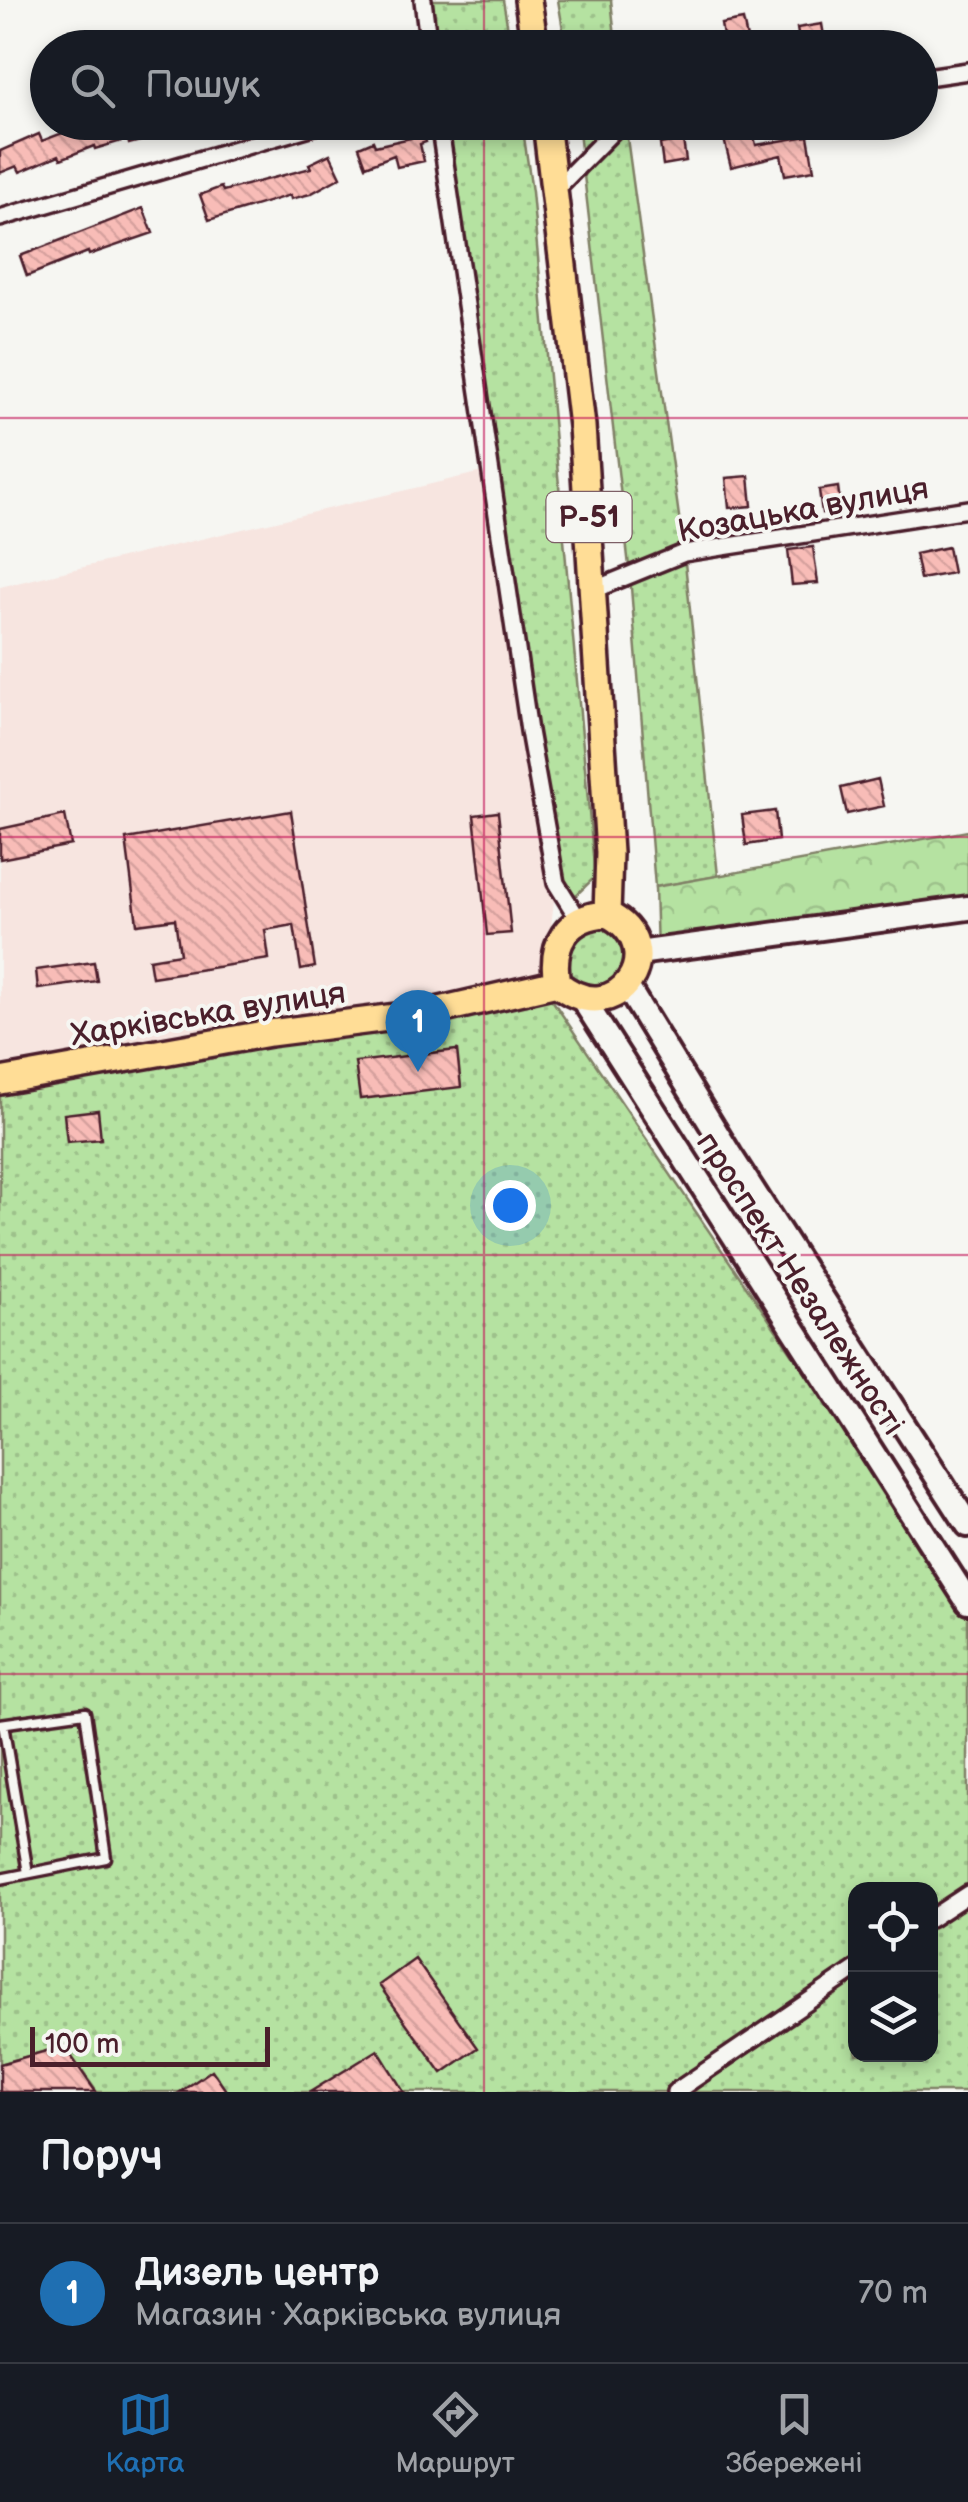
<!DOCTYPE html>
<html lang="uk">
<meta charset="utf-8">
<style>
body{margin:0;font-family:"Balsamiq Sans",sans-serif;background:#242831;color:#f1f3f6}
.controls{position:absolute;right:30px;bottom:30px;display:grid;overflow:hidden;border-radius:20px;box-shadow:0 5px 15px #0003}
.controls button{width:90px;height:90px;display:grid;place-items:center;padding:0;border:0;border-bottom:2px solid #363941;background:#171b24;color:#f1f3f6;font:50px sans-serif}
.scale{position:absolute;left:30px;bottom:25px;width:240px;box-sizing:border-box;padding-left:10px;border:5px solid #4a1f2b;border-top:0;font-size:28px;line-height:35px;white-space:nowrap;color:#4a1f2b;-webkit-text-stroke:8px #f6f6f2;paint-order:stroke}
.you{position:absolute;left:510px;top:1205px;width:35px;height:35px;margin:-25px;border:8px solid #fff;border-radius:50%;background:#1a73e8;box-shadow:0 0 0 15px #1a73e833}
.badge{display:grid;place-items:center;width:65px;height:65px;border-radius:50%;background:#1f6fb2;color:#fff;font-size:32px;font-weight:700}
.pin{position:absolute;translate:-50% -82px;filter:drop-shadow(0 2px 5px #0008)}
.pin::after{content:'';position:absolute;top:52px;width:35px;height:30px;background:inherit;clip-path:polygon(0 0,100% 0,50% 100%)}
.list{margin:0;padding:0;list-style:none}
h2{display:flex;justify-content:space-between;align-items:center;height:130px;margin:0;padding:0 40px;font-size:42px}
h2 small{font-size:32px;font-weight:400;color:#9ea1a6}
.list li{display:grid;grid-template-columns:65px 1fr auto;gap:30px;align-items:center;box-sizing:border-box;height:140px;padding:0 40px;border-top:2px solid #363941}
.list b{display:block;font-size:38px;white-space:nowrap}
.list p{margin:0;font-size:32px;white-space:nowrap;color:#9ea1a6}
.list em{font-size:32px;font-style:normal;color:#9ea1a6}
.icon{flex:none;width:55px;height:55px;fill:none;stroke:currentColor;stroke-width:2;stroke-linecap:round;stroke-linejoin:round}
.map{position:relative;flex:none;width:968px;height:2092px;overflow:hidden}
.search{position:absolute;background:#171b24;box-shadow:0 5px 15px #0003;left:30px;right:30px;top:30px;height:110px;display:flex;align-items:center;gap:25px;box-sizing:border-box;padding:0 35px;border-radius:55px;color:#9ea1a6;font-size:38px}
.sheet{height:270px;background:#171b24}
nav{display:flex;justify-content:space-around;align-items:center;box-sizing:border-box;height:140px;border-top:2px solid #363941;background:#171b24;font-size:28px;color:#9ea1a6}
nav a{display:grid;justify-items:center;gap:5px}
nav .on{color:#1f6fb2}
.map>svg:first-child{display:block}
.built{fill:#f7e5e0}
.grass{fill:url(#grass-dots);stroke:#808066;stroke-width:2.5;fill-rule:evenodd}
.forest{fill:url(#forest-crowns);stroke:#808066;stroke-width:2.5}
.building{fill:url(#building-back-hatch);stroke:#4a1f2b;stroke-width:2.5}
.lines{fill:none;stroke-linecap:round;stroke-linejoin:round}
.lane-casing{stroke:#4a1f2b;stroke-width:15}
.street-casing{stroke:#4a1f2b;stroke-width:22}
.secondary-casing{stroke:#4a1f2b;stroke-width:30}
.primary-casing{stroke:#4a1f2b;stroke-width:32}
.lane{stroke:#f6f6f2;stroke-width:8}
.street{stroke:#f6f6f2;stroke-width:15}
.secondary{stroke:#f6f6f2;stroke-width:22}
.primary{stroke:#ffdd96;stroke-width:25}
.grid{fill:none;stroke:#c2185b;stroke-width:2.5;stroke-opacity:0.55}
.labels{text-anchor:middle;stroke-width:8;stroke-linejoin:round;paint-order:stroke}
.shield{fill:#f6f6f2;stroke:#7e6067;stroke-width:2.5}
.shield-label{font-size:30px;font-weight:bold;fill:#4a1f2b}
.street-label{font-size:32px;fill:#4a1f2b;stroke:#f6f6f2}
</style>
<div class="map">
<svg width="968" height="2092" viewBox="0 0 968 2092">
<defs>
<pattern id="grass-dots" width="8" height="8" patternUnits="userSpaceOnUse" patternTransform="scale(2.5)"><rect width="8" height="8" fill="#b5e2a1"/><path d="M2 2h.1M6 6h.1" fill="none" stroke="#9dc18b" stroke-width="1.8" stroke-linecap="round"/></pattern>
<pattern id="forest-crowns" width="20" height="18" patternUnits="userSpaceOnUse" patternTransform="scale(2.5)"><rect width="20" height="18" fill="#b5e2a1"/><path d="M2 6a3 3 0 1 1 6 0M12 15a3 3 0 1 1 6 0" fill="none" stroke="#9dc18b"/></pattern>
<pattern id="building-back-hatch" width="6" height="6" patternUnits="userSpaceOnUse" patternTransform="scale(2.5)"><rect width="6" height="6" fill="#f8bcb7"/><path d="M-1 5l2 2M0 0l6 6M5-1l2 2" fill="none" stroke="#d6a19e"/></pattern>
</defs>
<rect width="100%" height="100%" fill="#f6f6f2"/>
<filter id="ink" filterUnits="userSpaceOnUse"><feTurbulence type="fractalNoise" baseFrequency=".01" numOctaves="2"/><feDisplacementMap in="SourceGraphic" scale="20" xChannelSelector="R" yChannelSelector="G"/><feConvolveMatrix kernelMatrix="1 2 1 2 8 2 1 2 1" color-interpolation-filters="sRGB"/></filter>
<g filter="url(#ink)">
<path class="built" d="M 490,470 L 556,883 L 544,988 L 0,1081 L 0,587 Z"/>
<path class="grass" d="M 423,0 L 503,0 L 511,47 L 429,47 Z
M 558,0 L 611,0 L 616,47 L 566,47 Z
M 439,123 L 522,123 L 532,192 L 595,877 L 568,903 L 556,883 Z
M 578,123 L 625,123 L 684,553 L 718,876 L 655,887 L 630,575 Z
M 607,914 L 637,968 L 590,1001 L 554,963 L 555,951 Z
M 544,988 L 968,1613 L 968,2092 L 97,2092 L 64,2046 L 0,2064 L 0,1081 ZM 856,1890 L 930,1890 L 930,2054 L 856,2054 Z"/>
<path class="forest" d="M 968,831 L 968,908 L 657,951 L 655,887 Z"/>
<path class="building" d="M 743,20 L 748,43 L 725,48 L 721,24 Z
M 822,24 L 826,48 L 800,48 L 797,28 Z
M 91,122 L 152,122 L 155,137 L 129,144 L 128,139 L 95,149 L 94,146 L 61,159 L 59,155 L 20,172 L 17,166 L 0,173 L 0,151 L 39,134 L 42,141 Z
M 753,132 L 756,145 L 808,136 L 814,170 L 785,175 L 781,155 L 731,167 L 724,139 Z
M 424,135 L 426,142 L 420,144 L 424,161 L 397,167 L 394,155 L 366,166 L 359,147 L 373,141 L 375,146 Z
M 683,140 L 686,161 L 663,165 L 660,144 Z
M 330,154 L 341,177 L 310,194 L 291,199 L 290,195 L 209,220 L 200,195 L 221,187 L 223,191 L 311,168 L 309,164 Z
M 143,208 L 153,233 L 89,255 L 88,252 L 27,276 L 20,256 Z
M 749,476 L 752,506 L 729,508 L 726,478 Z
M 838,487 L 841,510 L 822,513 L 819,490 Z
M 813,547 L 818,583 L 792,585 L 788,550 Z
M 948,547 L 953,573 L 920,579 L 915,554 Z
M 878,779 L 884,806 L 847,814 L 841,788 Z
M 291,811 L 315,967 L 301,970 L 294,925 L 265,930 L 269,959 L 152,977 L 149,959 L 180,954 L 175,919 L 137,924 L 126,839 Z
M 775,811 L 778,840 L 746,845 L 742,815 Z
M 498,812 L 511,933 L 487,935 L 474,815 Z
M 65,815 L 71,845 L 0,859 L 0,829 Z
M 94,962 L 97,981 L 38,989 L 36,970 Z
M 457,1050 L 461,1087 L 360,1099 L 355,1062 Z
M 98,1110 L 101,1139 L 67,1142 L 64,1114 Z
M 415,1959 L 478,2048 L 442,2073 L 379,1985 Z
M 64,2046 L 96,2092 L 0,2092 L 0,2064 Z
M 378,2050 L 404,2092 L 310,2092 Z
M 212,2070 L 227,2092 L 180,2092 Z"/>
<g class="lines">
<g class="lane-casing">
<path id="lane" d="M 0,1724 L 85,1712 L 106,1858 L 0,1879
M 3,1724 L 28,1873"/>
</g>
<g class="street-casing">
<path id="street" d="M 423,0 L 429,48
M 920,78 L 968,71
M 439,122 L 529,731 L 556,883 L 579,920
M 555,190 L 622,122
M 0,218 L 328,122
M 593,590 L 684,553 L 968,509
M 930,1919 L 968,1894
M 675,2092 L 856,1969"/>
</g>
<g class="secondary-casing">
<path id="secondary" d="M 638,953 L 968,908
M 626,985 L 730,1155 L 968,1525
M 582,998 L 968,1602"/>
</g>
<g class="primary-casing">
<path id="primary" d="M 528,0 L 535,48
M 546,122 L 582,426 L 609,853 L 607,914
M 557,983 C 618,1035 673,946 607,914
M 557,983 C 550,945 566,916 607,914
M 0,1081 L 270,1033 L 427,1013 L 557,983"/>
</g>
<use href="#lane" class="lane"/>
<use href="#street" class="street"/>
<use href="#secondary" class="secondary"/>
<use href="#primary" class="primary"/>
</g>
</g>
<path class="grid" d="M 484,0 L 484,48M 484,122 L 484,2092M 0,418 L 968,418M 0,837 L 968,837M 0,1255 L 968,1255M 0,1674 L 968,1674"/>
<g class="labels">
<rect class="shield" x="546.5" y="492" width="85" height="50" rx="8"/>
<g class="shield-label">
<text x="589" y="527">Р-51</text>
</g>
<g class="street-label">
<text transform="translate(803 509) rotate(-10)" y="11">Козацька вулиця</text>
<text transform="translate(208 1013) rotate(-9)" y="11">Харківська вулиця</text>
<text transform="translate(801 1283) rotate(57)" y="11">проспект Незалежності</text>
</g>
</g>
</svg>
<div class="controls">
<button><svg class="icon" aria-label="locate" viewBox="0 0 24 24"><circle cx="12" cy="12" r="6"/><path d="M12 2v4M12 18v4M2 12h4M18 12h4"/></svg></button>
<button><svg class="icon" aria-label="layers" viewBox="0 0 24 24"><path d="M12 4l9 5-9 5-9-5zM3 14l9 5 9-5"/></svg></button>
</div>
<div class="scale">100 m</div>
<div class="you"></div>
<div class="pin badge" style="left:418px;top:1072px">1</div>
<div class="search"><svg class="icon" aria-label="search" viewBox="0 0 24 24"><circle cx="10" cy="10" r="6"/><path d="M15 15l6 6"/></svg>Пошук</div>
</div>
<section class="sheet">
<h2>Поруч<small></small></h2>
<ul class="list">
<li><span class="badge">1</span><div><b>Дизель центр</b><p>Магазин · Харківська вулиця</p></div><em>70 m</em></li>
</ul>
</section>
<nav>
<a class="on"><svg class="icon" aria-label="map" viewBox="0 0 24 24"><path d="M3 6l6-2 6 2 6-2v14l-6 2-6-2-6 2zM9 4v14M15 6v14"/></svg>Карта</a>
<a><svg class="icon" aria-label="directions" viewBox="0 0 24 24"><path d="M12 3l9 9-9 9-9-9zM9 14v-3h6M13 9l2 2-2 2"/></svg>Маршрут</a>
<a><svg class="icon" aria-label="saved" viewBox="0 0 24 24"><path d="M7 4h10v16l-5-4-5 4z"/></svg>Збережені</a>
</nav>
